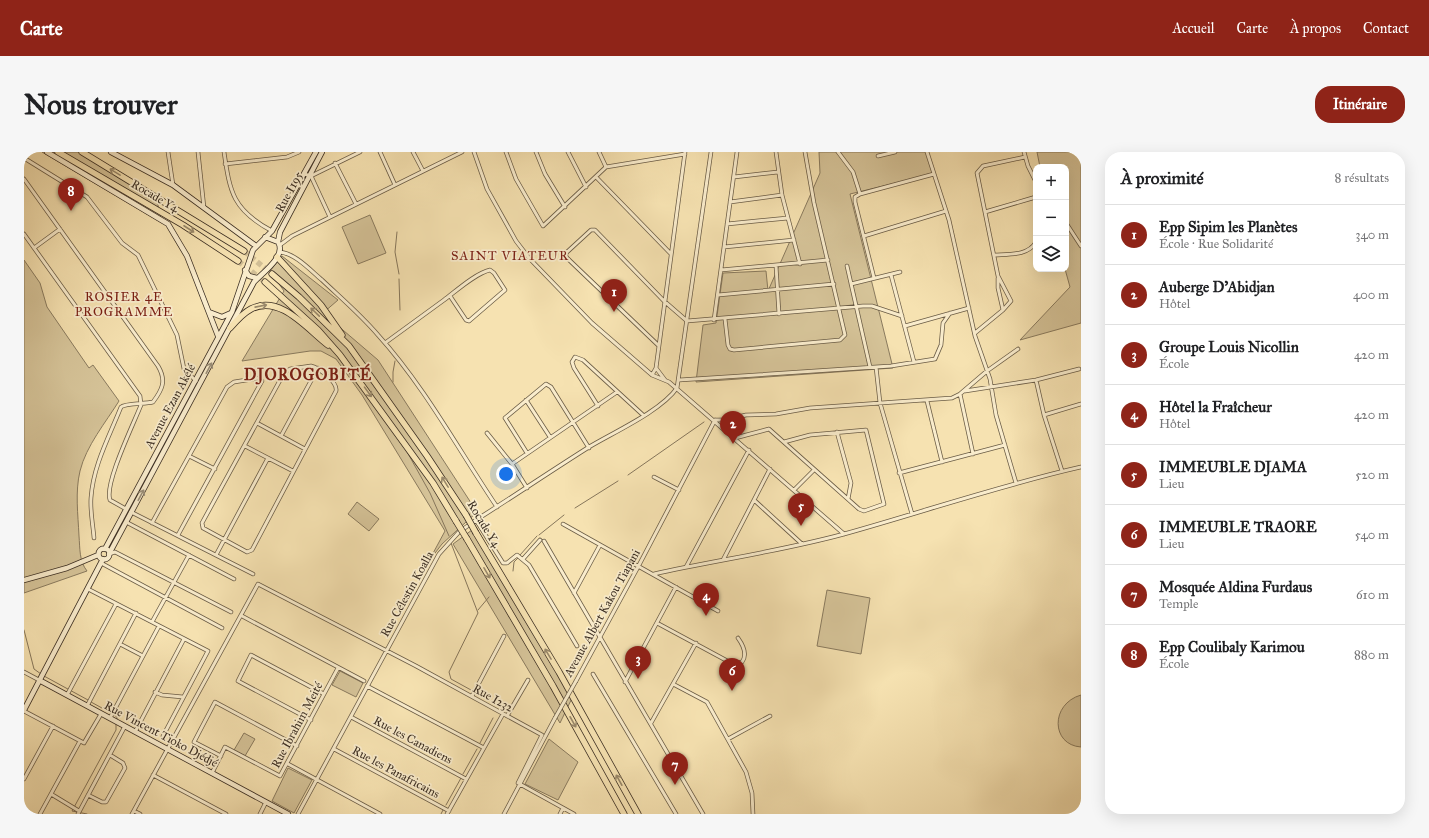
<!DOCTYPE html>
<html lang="fr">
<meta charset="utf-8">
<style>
body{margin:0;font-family:"IM FELL Great Primer",serif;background:#f6f6f6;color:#202124}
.controls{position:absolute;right:12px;top:12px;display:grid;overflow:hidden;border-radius:8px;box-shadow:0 4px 16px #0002}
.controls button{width:36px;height:36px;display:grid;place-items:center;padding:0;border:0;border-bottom:1px solid #e0e0e0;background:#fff;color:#202124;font:20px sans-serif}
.you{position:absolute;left:482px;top:322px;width:14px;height:14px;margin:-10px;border:3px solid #fff;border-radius:50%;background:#1a73e8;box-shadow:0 0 0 6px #1a73e833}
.badge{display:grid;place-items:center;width:26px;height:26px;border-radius:50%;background:#8f2418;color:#fff;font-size:13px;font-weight:700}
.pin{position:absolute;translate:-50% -33px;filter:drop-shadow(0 1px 2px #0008)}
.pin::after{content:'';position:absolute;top:21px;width:14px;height:12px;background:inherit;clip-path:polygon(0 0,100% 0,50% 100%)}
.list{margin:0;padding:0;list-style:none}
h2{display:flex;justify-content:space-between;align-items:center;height:52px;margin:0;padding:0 16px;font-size:17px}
h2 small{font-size:13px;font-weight:400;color:#757577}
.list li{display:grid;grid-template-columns:26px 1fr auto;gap:12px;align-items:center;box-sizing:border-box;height:60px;padding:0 16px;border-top:1px solid #e0e0e0}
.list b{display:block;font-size:15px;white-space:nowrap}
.list p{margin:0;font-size:13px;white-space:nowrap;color:#757577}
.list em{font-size:13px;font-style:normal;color:#757577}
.icon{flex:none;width:22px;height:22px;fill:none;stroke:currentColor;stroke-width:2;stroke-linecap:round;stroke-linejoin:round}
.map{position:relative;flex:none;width:1057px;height:662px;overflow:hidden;border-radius:16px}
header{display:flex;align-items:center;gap:24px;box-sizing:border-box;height:56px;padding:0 20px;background:#8f2418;color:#fff}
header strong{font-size:19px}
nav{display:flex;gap:22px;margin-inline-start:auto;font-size:14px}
.intro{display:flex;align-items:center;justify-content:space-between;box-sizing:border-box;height:96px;padding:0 24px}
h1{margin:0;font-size:28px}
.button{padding:10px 18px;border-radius:16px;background:#8f2418;color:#fff;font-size:14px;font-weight:700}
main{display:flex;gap:24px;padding:0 24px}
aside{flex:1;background:#fff;border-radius:16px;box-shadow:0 4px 16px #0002}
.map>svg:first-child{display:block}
.green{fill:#d6c499;stroke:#897a5e}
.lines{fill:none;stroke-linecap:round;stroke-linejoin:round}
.stream{stroke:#86765b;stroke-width:1}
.highway-tunnel{stroke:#d1be95;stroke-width:5.5;stroke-dasharray:5.5 3;stroke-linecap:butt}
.street-casing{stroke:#6a5c46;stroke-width:4.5}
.secondary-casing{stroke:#3c2f23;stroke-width:6}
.highway-casing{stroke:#3c2f23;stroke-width:7}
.street{stroke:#f9eccc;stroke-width:3}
.secondary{stroke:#f9eccc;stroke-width:4.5}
.highway{stroke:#f6e2b1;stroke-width:5.5}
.street-bridge-casing{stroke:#6a5c46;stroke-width:4.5;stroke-linecap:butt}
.highway-bridge-casing{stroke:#3c2f23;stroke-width:7;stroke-linecap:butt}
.street-bridge{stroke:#f9eccc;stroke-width:3}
.highway-bridge{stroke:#f6e2b1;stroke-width:5.5}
.oneway{stroke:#99886a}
.oneway2{stroke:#9a8e78}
.labels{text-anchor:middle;stroke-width:3.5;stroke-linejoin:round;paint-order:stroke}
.street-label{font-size:12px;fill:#3c2f23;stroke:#f9eccc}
.neighbourhood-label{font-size:13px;letter-spacing:1px;fill:#7a1f14;stroke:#f9eccc}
.district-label{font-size:16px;font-weight:bold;letter-spacing:1px;fill:#7a1f14;stroke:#f9eccc}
</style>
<header>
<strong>Carte</strong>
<nav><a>Accueil</a><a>Carte</a><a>À propos</a><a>Contact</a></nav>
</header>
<div class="intro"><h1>Nous trouver</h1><a class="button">Itinéraire</a></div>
<main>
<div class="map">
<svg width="1057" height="662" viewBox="0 0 1057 662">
<rect width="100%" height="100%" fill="#f6e2b1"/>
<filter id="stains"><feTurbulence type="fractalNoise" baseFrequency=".005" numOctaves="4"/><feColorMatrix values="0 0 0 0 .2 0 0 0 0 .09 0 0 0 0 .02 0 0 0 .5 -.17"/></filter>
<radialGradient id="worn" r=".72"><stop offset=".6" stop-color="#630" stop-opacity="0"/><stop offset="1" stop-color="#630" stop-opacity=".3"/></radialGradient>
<path class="green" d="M 18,0 L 58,0 L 133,49 L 138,71 Z
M 795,0 L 904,0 L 909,22 L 826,42 L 869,216 L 672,230 L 679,173 L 692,171 L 699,121 L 742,119 L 744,139 L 796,21 Z
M 1013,0 L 1057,0 L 1057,171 L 996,188 L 1046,135 L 1041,117 L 1042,15 L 1016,15 Z
M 346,63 L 362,101 L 334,112 L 318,75 Z
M 258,104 L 314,148 L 299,161 L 354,208 L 453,360 L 418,392 L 408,405 L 407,405 L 421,379 L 338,243 L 312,207 L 297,199 L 286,199 L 218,209 L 260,139 L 246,119 Z
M 0,108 L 16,131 L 23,155 L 65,216 L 69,213 L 95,249 C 82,270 62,294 56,319 C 51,340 54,362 55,384 C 56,396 55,409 63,419 L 0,441 Z
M 333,350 L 355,367 L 345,379 L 324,362 Z
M 452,375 L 488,438 L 550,542 L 536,571 L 429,392 Z
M 803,438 L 846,446 L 837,502 L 793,494 Z
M 316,519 L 339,531 L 332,545 L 308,533 Z
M 1057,543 L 1057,595 C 1027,593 1026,552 1057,543 Z
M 220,581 L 231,587 L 221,604 L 210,598 Z
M 525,587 L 554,610 L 534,648 L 501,632 Z
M 264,616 L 288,628 L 270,661 L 248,649 Z"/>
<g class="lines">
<path class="stream" d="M 373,80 L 371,100 L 375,122
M 375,127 L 376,158
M 369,230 L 369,220 L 371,209
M 382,298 L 406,341 L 425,384
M 604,323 L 680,270
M 551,356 L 594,329
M 515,383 L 540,363
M 427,391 L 454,461 L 425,520 L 427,527 L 447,538
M 496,403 L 513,384
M 489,419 L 490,410 L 494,406
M 454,458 L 465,445
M 0,478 L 10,517 L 17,522
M 20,524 L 64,548
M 67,550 L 87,561
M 90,563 L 93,565 L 93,568
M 456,591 L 469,566
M 439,622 L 453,597
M 422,653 L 437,626
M 63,662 L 48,659 L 92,578 L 92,571
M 417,662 L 419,658"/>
<path class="highway-tunnel" d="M 220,99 L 248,122
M 214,109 L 241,130"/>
<g class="street-casing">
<path id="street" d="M 144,0 L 149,33
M 174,0 L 180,56
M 200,0 C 206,41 209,58 248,79
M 356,0 L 371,33
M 389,0 L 399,19
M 450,0 L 463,37 L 492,89 L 505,106 L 568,171 L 628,223 L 645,230 L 820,382
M 482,0 L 492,27 L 519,74 L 582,15 L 661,2
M 512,0 L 521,22 L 541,55
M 544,0 L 562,35
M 575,0 L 582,15
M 752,0 L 758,43 L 776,112
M 814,0 L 829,20 L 836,42
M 903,0 L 925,68 L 951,184 L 966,227 L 972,263 L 992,331
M 1000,0 L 1004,14 L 1012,30
M 854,4 L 871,0
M 0,6 L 63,45 L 98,91 L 114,103 L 153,183 L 160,217 L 172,229
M 311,11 L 332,52
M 201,12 L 263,5 L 275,0
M 280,22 L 287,24 L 336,0
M 287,24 L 306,65
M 572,25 L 647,102
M 710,25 L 754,20
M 0,27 L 134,214 C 143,229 138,238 129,250 C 121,252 101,251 97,255 C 85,285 69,314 67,346 C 66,359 69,373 70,386
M 706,50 L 758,43
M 961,60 L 1012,45
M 1042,71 L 1057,94
M 703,72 L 764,66
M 0,82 L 116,244 L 117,253 C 110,271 80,332 86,348 L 102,357
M 840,84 L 922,59
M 256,93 L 268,84 L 438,0
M 700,95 L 770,88
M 10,96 L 36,77
M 256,100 C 272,102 286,118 298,128 C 317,146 337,163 354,183 C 401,235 434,297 473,355
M 970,103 C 985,102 1004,104 1012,90
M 752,114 L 755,162
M 823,114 L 846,215
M 697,118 L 804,108
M 867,123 L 890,210
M 850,126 L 831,50 L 831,45 L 836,42 L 910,22
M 974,126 L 974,136 L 979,158
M 827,132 L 876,120
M 694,143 L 810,132
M 701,167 L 704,193 L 706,197 L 710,198 L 816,188 L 821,183 L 790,51 L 781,0
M 690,168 L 713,0
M 881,174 L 945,156
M 951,181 L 979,158 L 987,149 L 974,124 L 953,21 L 959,14 L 1001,5
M 361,191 L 420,148 C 432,139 452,121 466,118 L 470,121 L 481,138 L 445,169 L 442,168 L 426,144
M 634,193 L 542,105 L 542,101 L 567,78 L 571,78 L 640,149 L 663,169 L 839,154 L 848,154 L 878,164
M 287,214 C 295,216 314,230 312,239 L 228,398 L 223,400 L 179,376 L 178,371 L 260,221 L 266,217 Z
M 852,215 L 856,251 L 888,362
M 632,216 L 641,228
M 628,223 L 632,216 L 661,0
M 655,228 L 867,214 L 911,207 L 917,193 L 919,171 L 926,161
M 1012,228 L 1020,263 L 1038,319
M 941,239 L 1012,228 L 1055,217
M 936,242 L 949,302
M 502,248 L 526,285
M 903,249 L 918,310
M 574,254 L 550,216 L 548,210 L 551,205 L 559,208 L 619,263
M 1020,263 L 1057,252
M 691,268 L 701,268 L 722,263 L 752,262 L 786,256 L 928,246 L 936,242 L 963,219 L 994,197
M 233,271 L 281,297
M 813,280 L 827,331 L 824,347
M 463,281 L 488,312 L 503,336
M 257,284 L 294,216
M 711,286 L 745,277 L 835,357 L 840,359 L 860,352 L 842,278 L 786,283 L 760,290
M 221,294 L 269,319
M 503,301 L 481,266 L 522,232 L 527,235 L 565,296
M 165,304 L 191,317
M 488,312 L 593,240
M 875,321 L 981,293
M 630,325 L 655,338
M 770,338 L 790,318
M 730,348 L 778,392
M 107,360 L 229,422
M 452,368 L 479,411 L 483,411 L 493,403 L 505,413 L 553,494
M 102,370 L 210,427
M 128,371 L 203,235 L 210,230 L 235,226 L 238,229 L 154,383
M 539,372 L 694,459
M 520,389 L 679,662
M 85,402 L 91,400 L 207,460
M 192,403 L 244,306
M 499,407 L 516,388
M 699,408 L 746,317
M 77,411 L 198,476
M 662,415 L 725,298
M 630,422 C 693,408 758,399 820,382 C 899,360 977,333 1057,315
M 64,437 L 184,499 L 139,584
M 550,441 L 576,393
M 218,464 L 340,529
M 128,470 L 165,403
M 633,471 L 709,512 L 718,510 C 724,502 719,493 714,486
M 96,492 L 119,504
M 0,520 L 15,528
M 569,522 L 652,662
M 552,529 L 614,415 L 691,268
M 601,530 L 652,435
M 649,532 L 683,550 L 722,620 L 728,641 L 729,662
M 343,534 L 460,596
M 131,540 L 138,543 L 159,545
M 43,543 L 92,452
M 448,544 L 480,484
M 63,554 L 112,461
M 0,559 L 60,591 L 77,562
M 483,564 L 504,528
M 327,565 L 442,627
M 86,566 L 135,474
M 287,568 L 214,529 L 227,503 L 300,542
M 627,571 L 672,491
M 111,580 L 160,487
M 704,587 L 746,564
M 310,597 L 425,659
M 197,604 L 170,590 L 191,550 L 273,594
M 264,612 L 356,662
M 188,621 L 201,595 L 256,624 L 314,516
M 129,623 L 202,662
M 0,627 L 29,574
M 27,642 L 55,659
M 64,643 L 78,650 L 82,650 L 101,616 L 99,611 L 86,603
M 110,659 L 116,662
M 16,662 L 56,589
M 54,662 L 101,574
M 108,662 L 234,432 L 392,514 L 518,583 L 494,631 L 550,662
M 236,662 L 242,650
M 274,662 L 415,402 L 435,380 L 452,368 C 490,344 527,319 565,295 C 590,280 637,259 653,236 L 687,0
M 423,662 L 479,562
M 480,662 L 531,566
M 536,662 L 539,656"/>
</g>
<g class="secondary-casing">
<path id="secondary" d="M 23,0 L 144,72 L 163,104 L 194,184
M 87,0 L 149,33 L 232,94
M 254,90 L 256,80 L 298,0
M 221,118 L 225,124 L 233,126
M 185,160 L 198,165 L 207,161
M74.5 402a5.5 5.5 0 1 1 11 0a5.5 5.5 0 1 1-11 0Z
M 81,397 L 208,160 L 229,98 L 248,79 L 292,0
M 85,402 L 230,130 C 238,121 263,104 254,90 L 241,85
M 0,428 L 43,416 L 74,403
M 15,528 L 264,662
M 0,558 L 79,407"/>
</g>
<g class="highway-casing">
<path id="highway" d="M 34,0 L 159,73 L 214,109
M 58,0 L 220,99
M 253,105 L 297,153 L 318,183
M 248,122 L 275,145 L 325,194 L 403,304 L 442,363
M 241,130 L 294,178 L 316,203 L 409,331 L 432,369
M 206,176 C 212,169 219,161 227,157 C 256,142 283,177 304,193
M 452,381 L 535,520 L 614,662
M 443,387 L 529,534 L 600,662"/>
</g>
<use href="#street" class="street"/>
<use href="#secondary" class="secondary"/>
<use href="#highway" class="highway"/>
<g class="street-bridge-casing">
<path id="street-bridge" d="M 531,566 L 552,529"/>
</g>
<g class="highway-bridge-casing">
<path id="highway-bridge" d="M 442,363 L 452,381
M 432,369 L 443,387"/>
</g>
<use href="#street-bridge" class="street-bridge"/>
<use href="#highway-bridge" class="highway-bridge"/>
</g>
<defs><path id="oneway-shaft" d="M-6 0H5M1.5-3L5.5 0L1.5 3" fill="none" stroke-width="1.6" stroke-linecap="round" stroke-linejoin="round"/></defs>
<g class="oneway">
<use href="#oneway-shaft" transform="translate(91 20) rotate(-149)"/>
<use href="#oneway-shaft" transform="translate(165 77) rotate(33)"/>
<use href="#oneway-shaft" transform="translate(237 154) rotate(-11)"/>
<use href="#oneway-shaft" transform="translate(291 160) rotate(-136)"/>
<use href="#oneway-shaft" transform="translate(344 240) rotate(54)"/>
<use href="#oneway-shaft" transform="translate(421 330) rotate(-122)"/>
<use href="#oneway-shaft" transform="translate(463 421) rotate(60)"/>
<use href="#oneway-shaft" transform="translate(524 502) rotate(-121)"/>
<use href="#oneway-shaft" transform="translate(549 570) rotate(61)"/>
<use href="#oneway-shaft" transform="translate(595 628) rotate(-119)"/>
</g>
<g class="oneway2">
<use href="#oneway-shaft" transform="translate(185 216) rotate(-62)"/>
<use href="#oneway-shaft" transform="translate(117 343) rotate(-62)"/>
</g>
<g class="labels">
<g class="street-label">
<text transform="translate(265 40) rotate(-62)" y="4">Rue I195</text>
<text transform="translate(131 44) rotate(30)" y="4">Rocade Y4</text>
<text transform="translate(146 254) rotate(-62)" y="4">Avenue Ezan Akélé</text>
<text transform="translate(460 372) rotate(59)" y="4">Rocade Y4</text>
<text transform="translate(383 442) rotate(-61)" y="4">Rue Célestin Koalla</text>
<text transform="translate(578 461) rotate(-61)" y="4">Avenue Albert Kakou Tiapani</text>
<text transform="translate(469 546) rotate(29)" y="4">Rue I232</text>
<text transform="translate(273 573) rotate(-62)" y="4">Rue Ibrahim Meité</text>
<text transform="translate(137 582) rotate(28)" y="4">Rue Vincent Tioko Djédjé</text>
<text transform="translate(389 588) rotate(28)" y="4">Rue les Canadiens</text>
<text transform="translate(372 620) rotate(28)" y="4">Rue les Panafricains</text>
</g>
<g class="neighbourhood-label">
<text x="486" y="108">SAINT VIATEUR</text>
<text x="100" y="149">ROSIER 4E<tspan x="100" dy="15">PROGRAMME</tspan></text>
</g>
<g class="district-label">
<text x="284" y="228">DJOROGOBITÉ</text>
</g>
</g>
<rect width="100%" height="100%" filter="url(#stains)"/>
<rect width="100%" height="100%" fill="url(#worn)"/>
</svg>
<div class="controls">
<button>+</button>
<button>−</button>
<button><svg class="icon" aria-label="layers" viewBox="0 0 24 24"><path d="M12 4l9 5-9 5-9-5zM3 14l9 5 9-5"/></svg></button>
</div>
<div class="you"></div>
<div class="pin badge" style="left:590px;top:160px">1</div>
<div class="pin badge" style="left:709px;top:292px">2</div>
<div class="pin badge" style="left:614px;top:527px">3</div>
<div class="pin badge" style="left:682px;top:464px">4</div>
<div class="pin badge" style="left:777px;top:374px">5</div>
<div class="pin badge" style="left:708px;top:539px">6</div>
<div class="pin badge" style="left:651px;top:633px">7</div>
<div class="pin badge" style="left:47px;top:59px">8</div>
</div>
<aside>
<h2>À proximité<small>8 résultats</small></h2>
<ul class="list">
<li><span class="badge">1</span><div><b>Epp Sipim les Planètes</b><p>École · Rue Solidarité</p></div><em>340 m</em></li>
<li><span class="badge">2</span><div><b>Auberge D'Abidjan</b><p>Hôtel</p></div><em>400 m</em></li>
<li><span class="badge">3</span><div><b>Groupe Louis Nicollin</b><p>École</p></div><em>420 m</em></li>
<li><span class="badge">4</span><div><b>Hôtel la Fraîcheur</b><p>Hôtel</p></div><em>420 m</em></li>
<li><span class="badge">5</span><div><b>IMMEUBLE DJAMA</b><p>Lieu</p></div><em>520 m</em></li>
<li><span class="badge">6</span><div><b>IMMEUBLE TRAORE</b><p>Lieu</p></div><em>540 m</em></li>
<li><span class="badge">7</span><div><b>Mosquée Aldina Furdaus</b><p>Temple</p></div><em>610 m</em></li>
<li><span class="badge">8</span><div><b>Epp Coulibaly Karimou</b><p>École</p></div><em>880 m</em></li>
</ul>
</aside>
</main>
